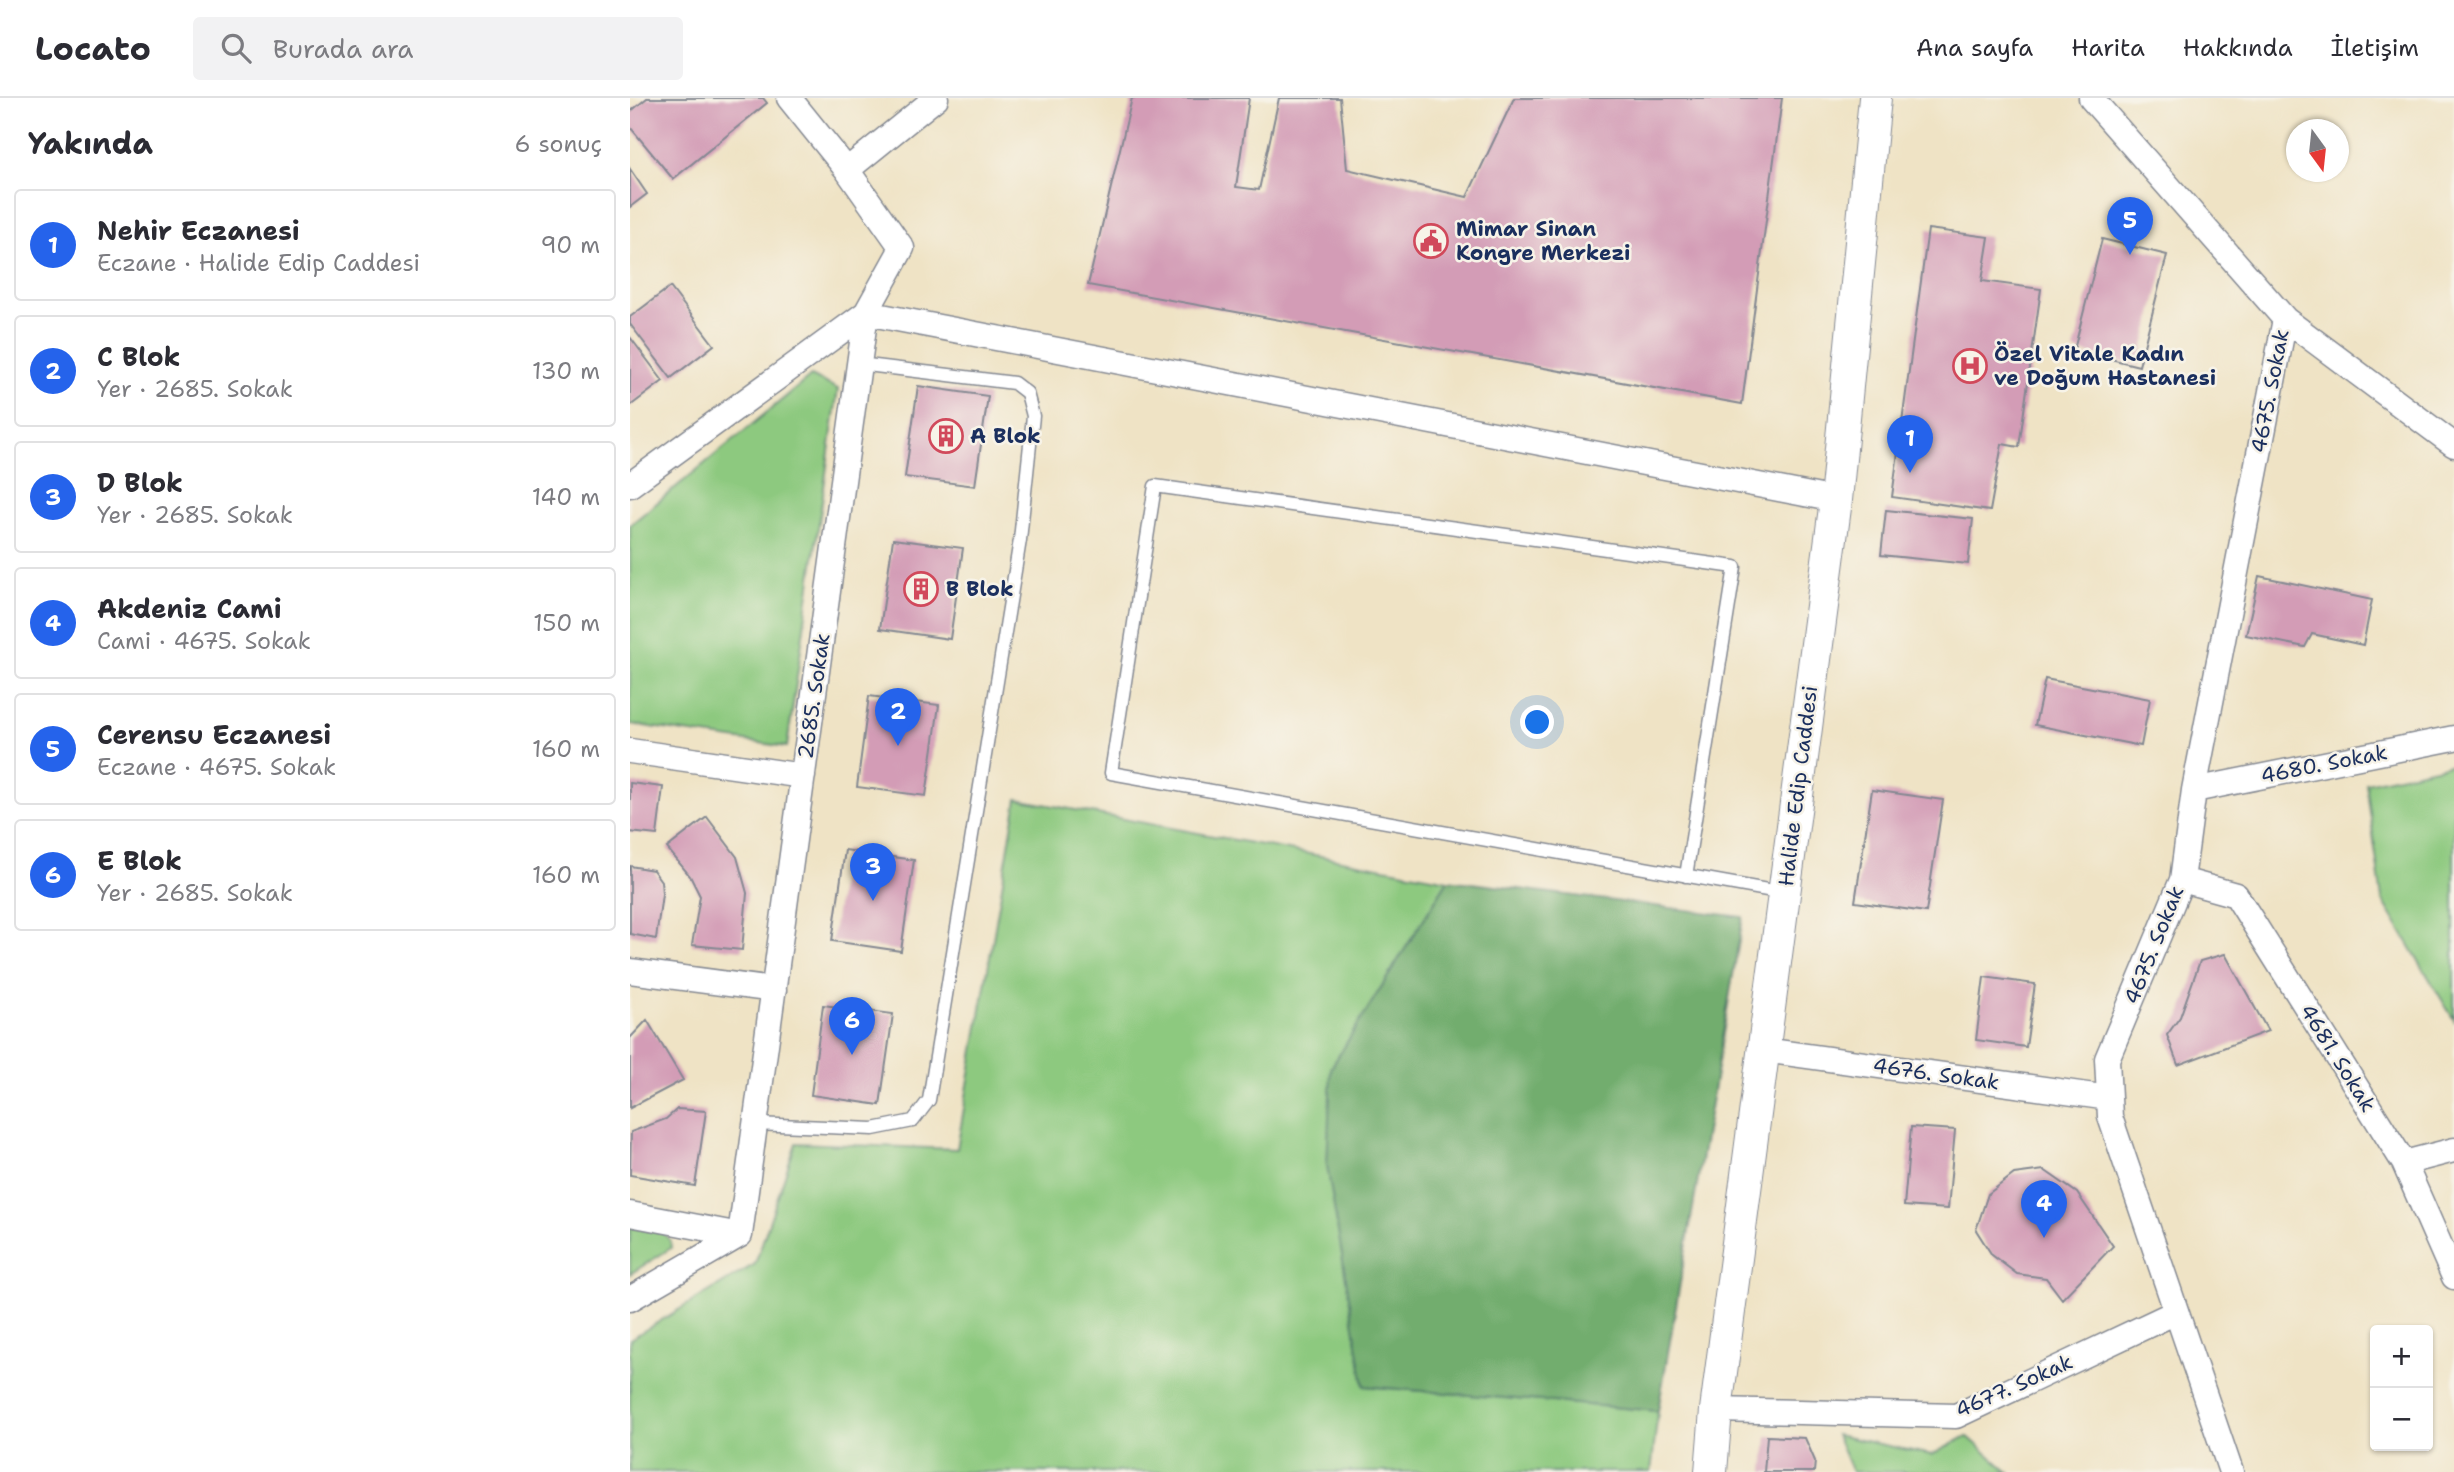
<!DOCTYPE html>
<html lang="tr">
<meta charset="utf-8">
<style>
body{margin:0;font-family:"Shantell Sans",sans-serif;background:#f2f2f3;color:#2b2b33}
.controls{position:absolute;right:21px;bottom:21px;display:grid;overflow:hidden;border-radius:7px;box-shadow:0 2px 5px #0004}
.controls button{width:63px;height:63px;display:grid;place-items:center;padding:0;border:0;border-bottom:2px solid #e1e1e2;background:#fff;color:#2b2b33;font:35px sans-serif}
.compass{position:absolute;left:1656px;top:21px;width:63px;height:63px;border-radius:50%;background:#fff;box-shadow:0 2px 5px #0004;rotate:165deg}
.you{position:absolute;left:908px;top:625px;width:24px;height:24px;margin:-18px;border:5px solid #fff;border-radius:50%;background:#1a73e8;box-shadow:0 0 0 10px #1a73e833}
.badge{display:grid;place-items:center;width:46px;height:46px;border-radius:50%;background:#2563eb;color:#fff;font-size:23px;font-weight:700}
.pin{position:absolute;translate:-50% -58px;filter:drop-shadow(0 2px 4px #0008)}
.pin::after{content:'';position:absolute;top:37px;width:24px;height:21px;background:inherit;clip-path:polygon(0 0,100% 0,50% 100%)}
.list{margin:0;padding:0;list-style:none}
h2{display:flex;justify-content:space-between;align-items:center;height:91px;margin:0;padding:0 28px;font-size:30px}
h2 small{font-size:23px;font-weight:400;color:#7c7c81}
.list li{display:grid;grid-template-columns:46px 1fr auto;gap:21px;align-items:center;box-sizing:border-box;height:112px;margin:0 14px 14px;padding:0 14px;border:2px solid #e1e1e2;border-radius:7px}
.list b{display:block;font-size:26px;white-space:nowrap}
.list p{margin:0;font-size:23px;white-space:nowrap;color:#7c7c81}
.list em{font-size:23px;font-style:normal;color:#7c7c81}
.icon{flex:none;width:38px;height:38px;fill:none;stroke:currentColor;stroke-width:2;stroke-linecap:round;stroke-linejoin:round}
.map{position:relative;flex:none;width:1824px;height:1374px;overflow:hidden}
header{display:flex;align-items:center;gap:42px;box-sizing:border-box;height:98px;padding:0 35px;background:#fff;border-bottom:2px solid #e1e1e2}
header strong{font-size:33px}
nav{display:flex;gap:38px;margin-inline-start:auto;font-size:24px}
.search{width:490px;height:63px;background:#f2f2f3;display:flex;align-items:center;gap:18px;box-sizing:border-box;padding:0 24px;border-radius:7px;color:#7c7c81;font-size:26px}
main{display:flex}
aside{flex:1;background:#fff}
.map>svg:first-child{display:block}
.green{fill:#8dc97f;stroke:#547c6e;stroke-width:2}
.forest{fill:#72ad6e;stroke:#466e66;stroke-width:2}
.building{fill:#d39cb6}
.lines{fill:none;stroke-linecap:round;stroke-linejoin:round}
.service-casing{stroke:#858992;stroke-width:15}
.minor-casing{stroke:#858992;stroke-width:27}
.tertiary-casing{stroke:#858992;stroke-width:34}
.service{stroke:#fff;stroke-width:12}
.minor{stroke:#fff;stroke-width:24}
.tertiary{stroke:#fff;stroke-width:32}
.labels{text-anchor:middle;stroke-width:5;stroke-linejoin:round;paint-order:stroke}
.poi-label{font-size:21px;font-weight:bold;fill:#1b2f5e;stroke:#f7f3e8;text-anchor:start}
.street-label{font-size:21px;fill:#1b2f5e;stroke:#f7f3e8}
</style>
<header>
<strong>Locato</strong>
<div class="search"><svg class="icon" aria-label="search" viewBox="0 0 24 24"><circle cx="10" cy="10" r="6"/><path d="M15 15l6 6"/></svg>Burada ara</div>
<nav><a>Ana sayfa</a><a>Harita</a><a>Hakkında</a><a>İletişim</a></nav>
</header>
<main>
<aside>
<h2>Yakında<small>6 sonuç</small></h2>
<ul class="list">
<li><span class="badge">1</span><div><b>Nehir Eczanesi</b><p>Eczane · Halide Edip Caddesi</p></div><em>90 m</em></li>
<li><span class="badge">2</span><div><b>C Blok</b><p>Yer · 2685. Sokak</p></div><em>130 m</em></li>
<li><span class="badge">3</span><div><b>D Blok</b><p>Yer · 2685. Sokak</p></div><em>140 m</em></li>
<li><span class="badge">4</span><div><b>Akdeniz Cami</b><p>Cami · 4675. Sokak</p></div><em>150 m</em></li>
<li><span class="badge">5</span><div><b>Cerensu Eczanesi</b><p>Eczane · 4675. Sokak</p></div><em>160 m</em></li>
<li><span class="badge">6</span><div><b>E Blok</b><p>Yer · 2685. Sokak</p></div><em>160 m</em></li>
</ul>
</aside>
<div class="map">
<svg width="1824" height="1374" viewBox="0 0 1824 1374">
<rect width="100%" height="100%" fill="#f7f3e8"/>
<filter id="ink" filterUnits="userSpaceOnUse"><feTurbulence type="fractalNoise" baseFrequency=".0143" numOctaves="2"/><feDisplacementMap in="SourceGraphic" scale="14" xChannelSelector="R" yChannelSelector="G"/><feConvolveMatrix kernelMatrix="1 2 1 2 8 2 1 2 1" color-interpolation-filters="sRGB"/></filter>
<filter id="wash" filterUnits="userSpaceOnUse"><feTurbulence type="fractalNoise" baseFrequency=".00686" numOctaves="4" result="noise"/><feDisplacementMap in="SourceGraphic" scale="28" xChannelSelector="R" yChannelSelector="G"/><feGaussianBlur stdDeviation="1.57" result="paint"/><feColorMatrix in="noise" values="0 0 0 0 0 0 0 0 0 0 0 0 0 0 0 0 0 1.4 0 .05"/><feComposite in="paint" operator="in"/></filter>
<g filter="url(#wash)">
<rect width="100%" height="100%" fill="#efe3c5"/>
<path class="green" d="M 181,278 L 208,291 L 157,649 L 0,626 L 0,427 Z
M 1824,666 L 1824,922 L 1752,801 L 1736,685 Z
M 387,701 L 818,782 L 701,970 L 734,1288 L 1028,1313 L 1021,1374 L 0,1374 L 0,1241 L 125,1166 L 166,1045 L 327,1051 Z
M 0,1129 L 33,1135 L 40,1142 L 41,1150 L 0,1176 Z
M 1206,1337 L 1302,1357 L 1337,1338 L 1379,1374 L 1222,1374 Z"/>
<path class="forest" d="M 818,782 L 1113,819 L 1028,1313 L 734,1288 L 697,1068 L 701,970 Z"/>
<g id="blocks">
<path class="building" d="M 17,0 L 133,0 L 137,5 L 43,81 L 0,29 L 0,14 Z
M 502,0 L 619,0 L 606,89 L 629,92 L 649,0 L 710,0 L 717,71 L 837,99 L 884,0 L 1152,0 L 1112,306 L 458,187 Z
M 0,71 L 17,96 L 0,109 Z
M 1298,131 L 1359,139 L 1352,183 L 1411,191 L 1389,349 L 1372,346 L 1360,413 L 1262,399 Z
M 1472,141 L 1537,157 L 1509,268 L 1444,252 Z
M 40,189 L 84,247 L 41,280 L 0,226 L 0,219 Z
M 0,239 L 33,283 L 0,308 Z
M 288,288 L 358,298 L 345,388 L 275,379 Z
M 1256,412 L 1343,421 L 1338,466 L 1251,457 Z
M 263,441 L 333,450 L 320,541 L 250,531 Z
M 1629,478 L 1742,502 L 1733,547 L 1682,536 L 1675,549 L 1616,537 Z
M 1415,581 L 1520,601 L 1511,648 L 1405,627 Z
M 239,598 L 309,607 L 296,698 L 227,689 Z
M 0,685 L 33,689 L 27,737 L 0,734 Z
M 1242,692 L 1313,702 L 1296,814 L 1225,804 Z
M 77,719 L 107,759 L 117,795 L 112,852 L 62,847 L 70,798 L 60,778 L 37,750 Z
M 215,752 L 284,762 L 271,853 L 202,843 Z
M 0,768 L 23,772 L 31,783 L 32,796 L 26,841 L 0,836 Z
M 1595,856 L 1638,933 L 1548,967 L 1537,937 L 1550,919 L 1570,863 Z
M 1354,879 L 1405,886 L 1396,949 L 1346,942 Z
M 193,907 L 263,916 L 250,1007 L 181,997 Z
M 17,922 L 53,982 L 0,1010 L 0,940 Z
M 47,1011 L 76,1013 L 65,1088 L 0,1077 L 1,1034 L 36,1021 Z
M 1281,1029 L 1325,1032 L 1318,1111 L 1274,1108 Z
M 1414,1072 L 1447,1095 L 1483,1148 L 1432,1201 L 1416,1180 L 1387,1176 L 1362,1157 L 1346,1132 L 1358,1096 L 1384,1076 Z
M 1137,1338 L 1175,1340 L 1185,1363 L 1184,1374 L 1134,1374 Z"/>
</g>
</g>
<g filter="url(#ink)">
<use href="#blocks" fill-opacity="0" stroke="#858992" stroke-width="2"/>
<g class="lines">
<g class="service-casing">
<path id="service" d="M 1056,778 L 1105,469 L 525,388 L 481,675 C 706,715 930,755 1154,795
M 125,1026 L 243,1031 L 283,1023 L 299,1002 L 390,442 L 403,318 L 397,295 L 384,285 L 229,266"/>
</g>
<g class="minor-casing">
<path id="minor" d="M 159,0 L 217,72
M 1461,0 L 1655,221 L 1824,347
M 0,387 L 236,215 L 1206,402
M 0,653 L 173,678
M 1564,692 L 1824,640
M 1552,782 L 1606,797 L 1774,1065 L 1824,1179
M 0,873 L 144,892
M 1134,952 L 1479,1000
M 1774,1065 L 1824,1052
M 0,1116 L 110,1137
M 0,1201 L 110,1137 L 236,215 L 272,150 L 217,72 L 306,0
M 1086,1312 L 1326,1318 L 1546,1214
M 1601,1374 L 1480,1019 L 1477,961 L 1552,782 L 1564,692 L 1655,221"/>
</g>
<g class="tertiary-casing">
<path id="tertiary" d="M 1081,1374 L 1086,1312 L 1206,402 L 1245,0"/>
</g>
<use href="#service" class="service"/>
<use href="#minor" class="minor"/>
<use href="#tertiary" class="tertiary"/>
</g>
</g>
<defs>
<g id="civic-ring" transform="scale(1.75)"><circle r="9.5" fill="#f7f3e8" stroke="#d1495b" stroke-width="1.5"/><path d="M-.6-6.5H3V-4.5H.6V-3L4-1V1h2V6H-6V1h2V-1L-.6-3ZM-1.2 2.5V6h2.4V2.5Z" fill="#d1495b"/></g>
<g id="hospital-ring" transform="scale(1.75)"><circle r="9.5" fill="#f7f3e8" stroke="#d1495b" stroke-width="1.5"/><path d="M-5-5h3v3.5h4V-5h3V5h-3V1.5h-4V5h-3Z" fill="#d1495b"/></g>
<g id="building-ring" transform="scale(1.75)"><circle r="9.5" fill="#f7f3e8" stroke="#d1495b" stroke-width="1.5"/><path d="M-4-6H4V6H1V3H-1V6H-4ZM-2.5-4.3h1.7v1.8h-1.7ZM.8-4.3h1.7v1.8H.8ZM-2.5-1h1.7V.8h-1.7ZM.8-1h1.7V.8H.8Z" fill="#d1495b"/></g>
</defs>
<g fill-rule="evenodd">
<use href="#civic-ring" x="801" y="143"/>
<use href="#hospital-ring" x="1340" y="268"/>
<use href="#building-ring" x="316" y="338"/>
<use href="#building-ring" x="291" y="491"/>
</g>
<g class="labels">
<g class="poi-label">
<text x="826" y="138">Mimar Sinan<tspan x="826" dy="24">Kongre Merkezi</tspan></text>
<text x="1364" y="263">Özel Vitale Kadın<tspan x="1364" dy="24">ve Doğum Hastanesi</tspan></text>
<text x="340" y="345">A Blok</text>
<text x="316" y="498">B Blok</text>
</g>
<g class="street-label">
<text transform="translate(1640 293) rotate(-79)" y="7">4675. Sokak</text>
<text transform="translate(184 598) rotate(-82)" y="7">2685. Sokak</text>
<text transform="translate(1694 666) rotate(-11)" y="7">4680. Sokak</text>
<text transform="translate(1168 688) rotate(-83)" y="7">Halide Edip Caddesi</text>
<text transform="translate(1524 847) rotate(-68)" y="7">4675. Sokak</text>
<text transform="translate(1708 960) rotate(58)" y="7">4681. Sokak</text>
<text transform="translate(1306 976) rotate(8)" y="7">4676. Sokak</text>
<text transform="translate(1384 1288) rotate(-24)" y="7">4677. Sokak</text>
</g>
</g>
</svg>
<div class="controls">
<button>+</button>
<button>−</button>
</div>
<svg class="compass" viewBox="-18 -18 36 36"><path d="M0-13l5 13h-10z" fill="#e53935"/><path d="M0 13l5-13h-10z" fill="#7c7c81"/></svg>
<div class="you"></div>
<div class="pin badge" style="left:1280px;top:375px">1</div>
<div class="pin badge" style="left:268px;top:648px">2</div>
<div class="pin badge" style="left:243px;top:803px">3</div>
<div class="pin badge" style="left:1414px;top:1140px">4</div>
<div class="pin badge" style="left:1500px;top:157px">5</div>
<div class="pin badge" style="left:222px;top:957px">6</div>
</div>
</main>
